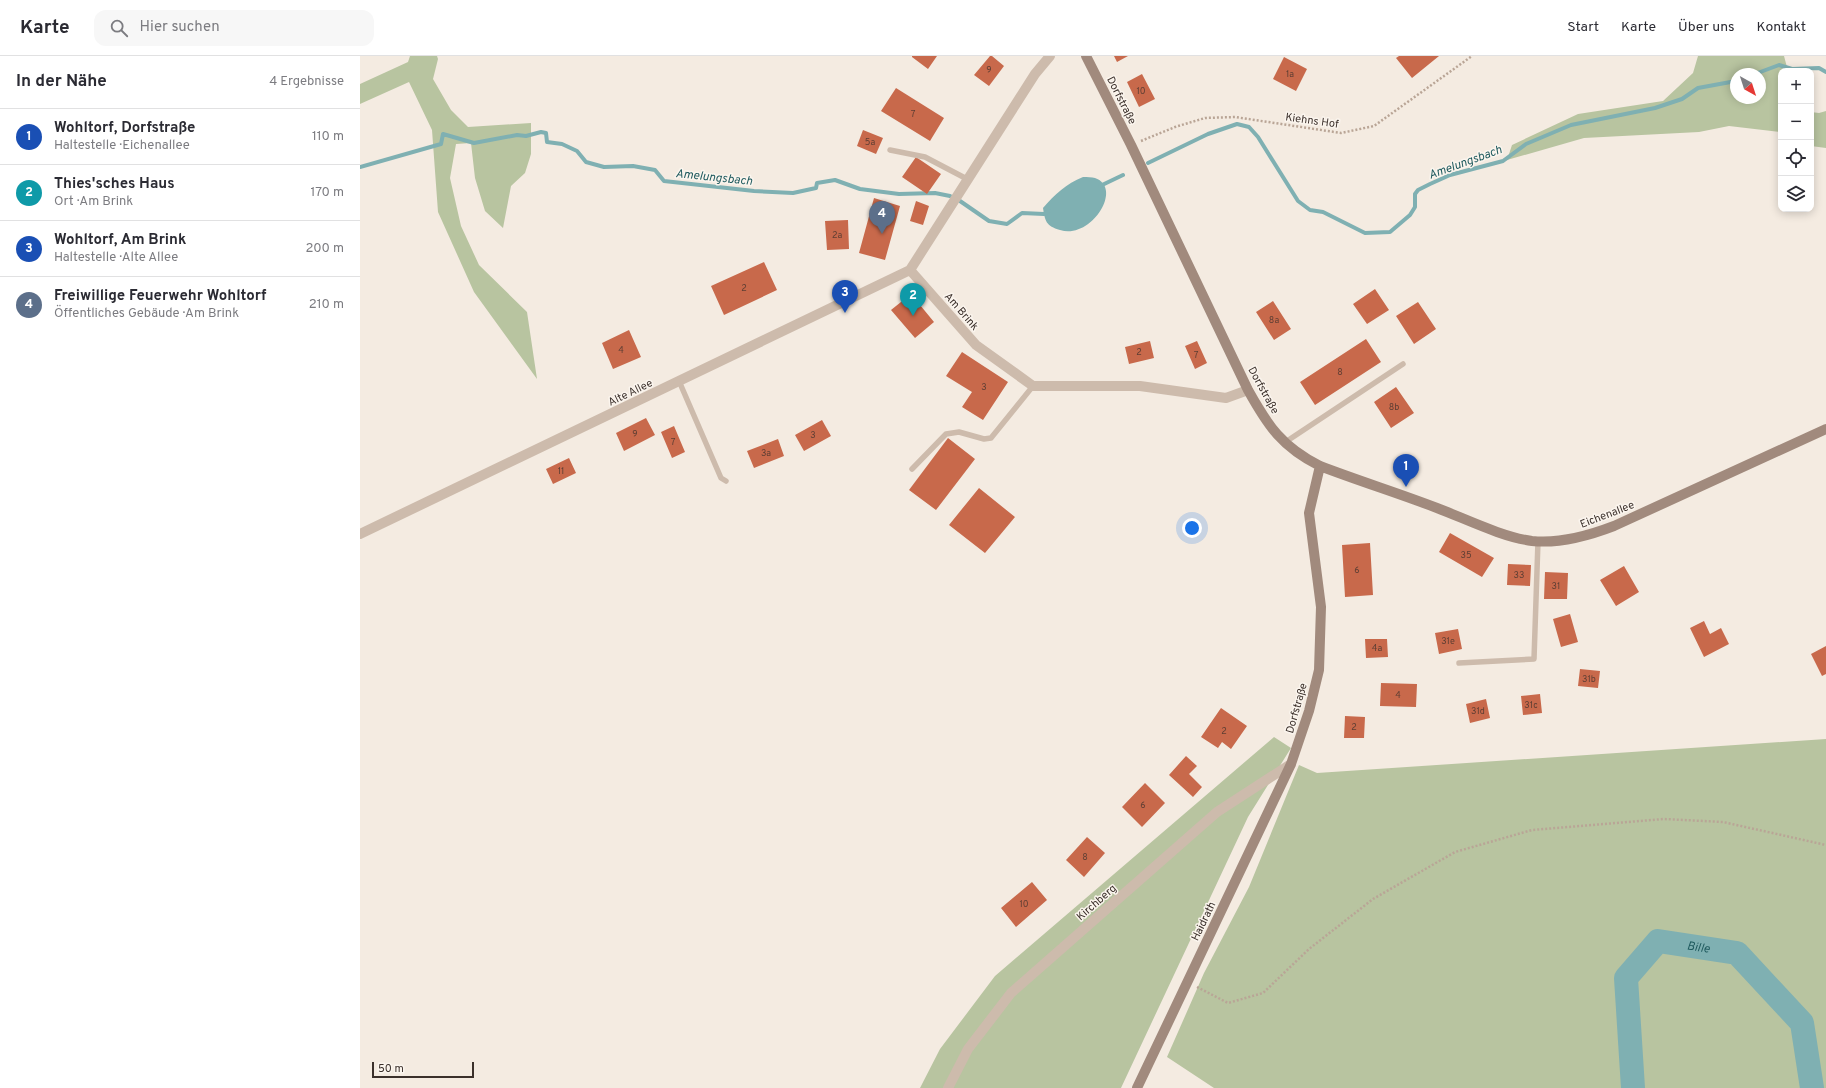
<!DOCTYPE html>
<html lang="de">
<meta charset="utf-8">
<style>
body{margin:0;font-family:Overpass,sans-serif;background:#f7f7f7;color:#2b2b33}
.controls{position:absolute;right:12px;top:12px;display:grid;overflow:hidden;border-radius:8px;box-shadow:0 2px 10px #0003}
.controls button{width:36px;height:36px;display:grid;place-items:center;padding:0;border:0;border-bottom:1px solid #e1e1e2;background:#fff;color:#2b2b33;font:20px sans-serif}
.compass{position:absolute;left:1370px;top:12px;width:36px;height:36px;border-radius:50%;background:#fff;box-shadow:0 2px 10px #0003;rotate:141deg}
.scale{position:absolute;left:12px;bottom:10px;width:102px;box-sizing:border-box;padding-left:4px;border:2px solid #3b302b;border-top:0;font-size:11px;line-height:14px;white-space:nowrap;color:#3b302b;-webkit-text-stroke:3px #fbf5ee;paint-order:stroke}
.you{position:absolute;left:832px;top:472px;width:14px;height:14px;margin:-10px;border:3px solid #fff;border-radius:50%;background:#1a73e8;box-shadow:0 0 0 6px #1a73e833}
.badge{display:grid;place-items:center;width:26px;height:26px;border-radius:50%;background:#0f766e;color:#fff;font-size:13px;font-weight:700}
.pin{position:absolute;translate:-50% -33px;filter:drop-shadow(0 1px 2px #0008)}
.pin::after{content:'';position:absolute;top:21px;width:14px;height:12px;background:inherit;clip-path:polygon(0 0,100% 0,50% 100%)}
.list{margin:0;padding:0;list-style:none}
h2{display:flex;justify-content:space-between;align-items:center;height:52px;margin:0;padding:0 16px;font-size:17px}
h2 small{font-size:13px;font-weight:400;color:#7c7c81}
.list li{display:grid;grid-template-columns:26px 1fr auto;gap:12px;align-items:center;box-sizing:border-box;height:56px;padding:0 16px;border-top:1px solid #e1e1e2}
.list b{display:block;font-size:15px;white-space:nowrap}
.list p{margin:0;font-size:13px;white-space:nowrap;color:#7c7c81}
.list em{font-size:13px;font-style:normal;color:#7c7c81}
.icon{flex:none;width:22px;height:22px;fill:none;stroke:currentColor;stroke-width:2;stroke-linecap:round;stroke-linejoin:round}
.map{position:relative;flex:none;width:1466px;height:1032px;overflow:hidden}
header{display:flex;align-items:center;gap:24px;box-sizing:border-box;height:56px;padding:0 20px;background:#fff;border-bottom:1px solid #e1e1e2}
header strong{font-size:19px}
nav{display:flex;gap:22px;margin-inline-start:auto;font-size:14px}
.search{width:280px;height:36px;background:#f7f7f7;display:flex;align-items:center;gap:10px;box-sizing:border-box;padding:0 14px;border-radius:12px;color:#7c7c81;font-size:15px}
main{display:flex}
aside{flex:1;background:#fff}
.map>svg:first-child{display:block}
.green{fill:#b8c4a0;fill-rule:evenodd}
.water{fill:#7fb0b2}
.lines{fill:none;stroke-linecap:round;stroke-linejoin:round}
.stream{stroke:#7fb0b2;stroke-width:4}
.river{stroke:#7fb0b2;stroke-width:24}
.building{fill:#c8694b}
.path{stroke:#b9a596;stroke-width:2.5;stroke-dasharray:2 2;stroke-linecap:butt}
.lane{stroke:#cdbbac;stroke-width:5.5}
.street{stroke:#cdbbac;stroke-width:10}
.secondary{stroke:#a18a7d;stroke-width:10}
.labels{text-anchor:middle;stroke-width:3;stroke-linejoin:round;paint-order:stroke}
.number-label{font-size:9px;fill:#5e3e33}
.street-label{font-size:11px;fill:#3b302b;stroke:#fbf5ee}
.water-label{font-size:12px;font-style:italic;fill:#1f5a5e;stroke:#fbf5ee}
</style>
<header>
<strong>Karte</strong>
<div class="search"><svg class="icon" aria-label="search" viewBox="0 0 24 24"><circle cx="10" cy="10" r="6"/><path d="M15 15l6 6"/></svg>Hier suchen</div>
<nav><a>Start</a><a>Karte</a><a>Über uns</a><a>Kontakt</a></nav>
</header>
<main>
<aside>
<h2>In der Nähe<small>4 Ergebnisse</small></h2>
<ul class="list">
<li><span class="badge" style="background:#1a4fb4">1</span><div><b>Wohltorf, Dorfstraße</b><p>Haltestelle · Eichenallee</p></div><em>110 m</em></li>
<li><span class="badge" style="background:#0f9aa8">2</span><div><b>Thies'sches Haus</b><p>Ort · Am Brink</p></div><em>170 m</em></li>
<li><span class="badge" style="background:#1a4fb4">3</span><div><b>Wohltorf, Am Brink</b><p>Haltestelle · Alte Allee</p></div><em>200 m</em></li>
<li><span class="badge" style="background:#5c6f8a">4</span><div><b>Freiwillige Feuerwehr Wohltorf</b><p>Öffentliches Gebäude · Am Brink</p></div><em>210 m</em></li>
</ul>
</aside>
<div class="map">
<svg width="1466" height="1032" viewBox="0 0 1466 1032">
<rect width="100%" height="100%" fill="#f4ebe1"/>
<path class="green" d="M 50,0 L 77,0 L 78,3 L 73,23 L 91,54 L 108,71 L 171,67 L 171,98 L 165,117 L 151,130 L 143,172 L 125,155 L 115,122 L 111,87 L 96,88 L 90,122 L 101,170 L 119,209 L 167,256 L 177,323 L 114,236 L 78,156 L 72,74 L 49,26 L 0,48 L 0,28 L 48,6 Z
M 1338,0 L 1424,0 L 1428,15 L 1421,15 L 1421,76 L 1369,70 L 1339,76 L 1224,82 L 1147,104 L 1152,89 L 1218,58 L 1303,45 L 1333,17 ZM 1376,18 L 1400,18 L 1400,42 L 1376,42 Z
M 1466,55 L 1466,92 L 1451,90 L 1451,56 L 1459,57 Z
M 914,681 L 931,692 L 888,761 L 761,1032 L 560,1032 L 580,993 L 635,920 Z
M 1466,683 L 1466,1032 L 854,1032 L 807,1001 L 844,917 L 889,831 L 939,709 L 957,717 Z"/>
<path class="water" d="M 723,121 C 727,121 732,121 735,122 C 764,132 731,184 700,174 C 686,170 685,165 683,152 C 695,138 706,128 723,121 Z"/>
<g class="lines">
<path class="stream" d="M 1395,18 L 1419,9 L 1432,13 L 1459,12 L 1466,16
M 788,107 L 848,78 L 877,68 L 889,71 L 898,81 L 938,145 L 950,154 L 963,156 L 1005,177 L 1030,176 L 1050,159 L 1055,151 L 1055,138 L 1058,134 L 1070,128 L 1090,119 L 1143,105 L 1166,88 L 1211,69 L 1295,52 L 1322,43 L 1338,32 L 1376,25
M 0,111 L 81,88 L 83,78 L 114,87 L 157,79 L 166,80 L 181,76 L 186,77 L 187,86 L 202,88 L 217,95 L 226,106 L 244,111 L 273,110 L 295,114 L 304,125 L 394,135 L 433,137 L 456,132 L 457,127 L 475,124 L 500,133 L 539,138 L 575,137 L 590,140
M 740,130 L 763,119
M 600,145 L 629,165 L 647,168 L 662,157 L 684,158 L 689,155"/>
<path class="river" id="s1" d="M 1273,1032 L 1266,922 L 1298,885 L 1377,897 L 1442,967 L 1452,1032"/>
</g>
<path class="building" d="M 552,0 L 577,0 L 568,13 L 552,1 Z
M 630,0 L 632,0 L 644,10 L 629,30 L 614,19 Z
M 754,0 L 768,0 L 757,6 Z
M 1039,0 L 1079,0 L 1052,22 L 1036,2 Z
M 924,1 L 947,13 L 936,35 L 913,23 Z
M 782,18 L 795,43 L 779,51 L 767,26 Z
M 536,32 L 584,62 L 570,85 L 521,55 Z
M 503,74 L 523,82 L 516,98 L 497,90 Z
M 556,101 L 581,118 L 567,138 L 542,121 Z
M 514,142 L 540,150 L 525,204 L 499,197 Z
M 556,145 L 569,150 L 563,169 L 550,165 Z
M 488,164 L 489,193 L 467,194 L 465,165 Z
M 404,206 L 417,234 L 364,259 L 351,230 Z
M 1015,233 L 1029,254 L 1007,268 L 993,248 Z
M 551,238 L 574,266 L 555,282 L 531,254 Z
M 913,245 L 931,273 L 914,284 L 896,256 Z
M 1058,246 L 1076,273 L 1054,288 L 1036,260 Z
M 269,274 L 281,301 L 253,313 L 242,287 Z
M 1006,283 L 1021,306 L 955,349 L 940,326 Z
M 790,285 L 794,302 L 769,308 L 765,291 Z
M 837,285 L 847,307 L 835,313 L 825,290 Z
M 602,296 L 648,326 L 623,364 L 602,351 L 612,336 L 586,320 Z
M 1036,331 L 1054,357 L 1031,372 L 1014,346 Z
M 286,362 L 295,379 L 264,395 L 256,377 Z
M 462,364 L 471,380 L 444,395 L 435,379 Z
M 314,370 L 325,396 L 312,402 L 301,376 Z
M 588,382 L 615,403 L 576,454 L 549,434 Z
M 418,383 L 424,400 L 394,412 L 387,395 Z
M 209,402 L 216,417 L 193,428 L 186,413 Z
M 619,432 L 655,461 L 625,497 L 589,469 Z
M 1090,477 L 1134,502 L 1122,521 L 1079,496 Z
M 1010,487 L 1013,539 L 985,541 L 982,489 Z
M 1148,508 L 1171,509 L 1170,530 L 1147,529 Z
M 1264,510 L 1279,536 L 1256,550 L 1240,524 Z
M 1185,516 L 1208,517 L 1207,543 L 1184,543 Z
M 1210,558 L 1218,586 L 1201,591 L 1193,563 Z
M 1344,565 L 1350,578 L 1361,572 L 1369,588 L 1344,601 L 1330,572 Z
M 1098,573 L 1102,593 L 1079,598 L 1075,577 Z
M 1005,583 L 1027,583 L 1028,601 L 1006,602 Z
M 1466,590 L 1466,618 L 1462,620 L 1451,598 Z
M 1220,613 L 1240,615 L 1238,632 L 1218,630 Z
M 1021,627 L 1057,628 L 1056,651 L 1020,650 Z
M 1180,638 L 1182,657 L 1163,659 L 1161,640 Z
M 1126,643 L 1130,662 L 1110,667 L 1106,648 Z
M 861,652 L 887,670 L 871,693 L 862,686 L 858,692 L 841,681 Z
M 985,660 L 1005,661 L 1004,682 L 984,682 Z
M 826,700 L 837,710 L 829,718 L 842,731 L 833,741 L 809,719 Z
M 785,727 L 805,747 L 782,771 L 762,751 Z
M 727,781 L 745,797 L 724,821 L 706,804 Z
M 672,826 L 687,844 L 656,871 L 641,852 Z"/>
<g class="lines">
<path class="path" d="M 781,85 L 815,71 L 845,62 L 875,61 L 981,77 L 1014,70 L 1112,0
M 837,931 L 868,947 L 903,937 L 949,893 L 1013,843 L 1095,796 L 1172,774 L 1304,763 L 1363,766 L 1466,789"/>
<path class="lane" d="M 530,94 L 565,101 L 607,123
M 319,325 L 361,422 L 366,425
M 924,387 L 1043,308
M 552,413 L 586,378 L 599,376 L 624,383 L 631,382 L 673,330
M 1099,607 L 1174,603 L 1178,485"/>
<path class="street" d="M 550,214 L 616,289 L 673,330 L 780,330 L 866,342 L 888,334
M 550,214 L 675,18 L 690,0
M 0,478 L 550,214
M 588,1032 L 608,993 L 651,937 L 857,756 L 931,708"/>
<path class="secondary" d="M 726,0 L 771,89 L 888,334 C 908,370 922,391 960,410 C 999,425 1038,437 1077,452 C 1106,463 1142,481 1172,485 C 1200,488 1228,480 1254,470 L 1466,373
M 777,1032 L 931,708 L 949,655 L 959,614 L 961,551 L 949,457 L 960,410"/>
</g>
<g class="labels">
<g class="number-label">
<text x="629" y="17">9</text>
<text x="930" y="21">1a</text>
<text x="781" y="38">10</text>
<text x="553" y="61">7</text>
<text x="510" y="89">5a</text>
<text x="477" y="182">2a</text>
<text x="384" y="235">2</text>
<text x="914" y="267">8a</text>
<text x="261" y="297">4</text>
<text x="779" y="299">2</text>
<text x="836" y="302">7</text>
<text x="980" y="319">8</text>
<text x="624" y="334">3</text>
<text x="1034" y="354">8b</text>
<text x="275" y="381">9</text>
<text x="453" y="382">3</text>
<text x="313" y="389">7</text>
<text x="406" y="400">3a</text>
<text x="201" y="418">11</text>
<text x="1106" y="502">35</text>
<text x="997" y="517">6</text>
<text x="1159" y="522">33</text>
<text x="1196" y="533">31</text>
<text x="1088" y="588">31e</text>
<text x="1017" y="595">4a</text>
<text x="1229" y="626">31b</text>
<text x="1038" y="642">4</text>
<text x="1171" y="652">31c</text>
<text x="1118" y="658">31d</text>
<text x="994" y="674">2</text>
<text x="864" y="678">2</text>
<text x="783" y="752">6</text>
<text x="725" y="804">8</text>
<text x="664" y="851">10</text>
</g>
<g class="street-label">
<text transform="translate(762 44) rotate(63)" y="4">Dorfstraße</text>
<text transform="translate(952 64) rotate(8)" y="4">Kiehns Hof</text>
<text transform="translate(602 255) rotate(49)" y="4">Am Brink</text>
<text transform="translate(904 334) rotate(61)" y="4">Dorfstraße</text>
<text transform="translate(270 336) rotate(-26)" y="4">Alte Allee</text>
<text transform="translate(1247 458) rotate(-21)" y="4">Eichenallee</text>
<text transform="translate(936 652) rotate(-74)" y="4">Dorfstraße</text>
<text transform="translate(736 846) rotate(-41)" y="4">Kirchberg</text>
<text transform="translate(843 865) rotate(-64)" y="4">Haidrath</text>
</g>
<g class="water-label">
<text transform="translate(1105 106) rotate(-20)" y="4">Amelungsbach</text>
<text transform="translate(354 121) rotate(6)" y="4">Amelungsbach</text>
<text dy="4" stroke="none"><textPath href="#s1" startOffset="200">Bille</textPath></text>
</g>
</g>
</svg>
<div class="controls">
<button>+</button>
<button>−</button>
<button><svg class="icon" aria-label="locate" viewBox="0 0 24 24"><circle cx="12" cy="12" r="6"/><path d="M12 2v4M12 18v4M2 12h4M18 12h4"/></svg></button>
<button><svg class="icon" aria-label="layers" viewBox="0 0 24 24"><path d="M12 4l9 5-9 5-9-5zM3 14l9 5 9-5"/></svg></button>
</div>
<svg class="compass" viewBox="-18 -18 36 36"><path d="M0-13l5 13h-10z" fill="#e53935"/><path d="M0 13l5-13h-10z" fill="#7c7c81"/></svg>
<div class="scale">50 m</div>
<div class="you"></div>
<div class="pin badge" style="left:1046px;top:431px;background:#1a4fb4">1</div>
<div class="pin badge" style="left:553px;top:260px;background:#0f9aa8">2</div>
<div class="pin badge" style="left:485px;top:257px;background:#1a4fb4">3</div>
<div class="pin badge" style="left:522px;top:178px;background:#5c6f8a">4</div>
</div>
</main>
